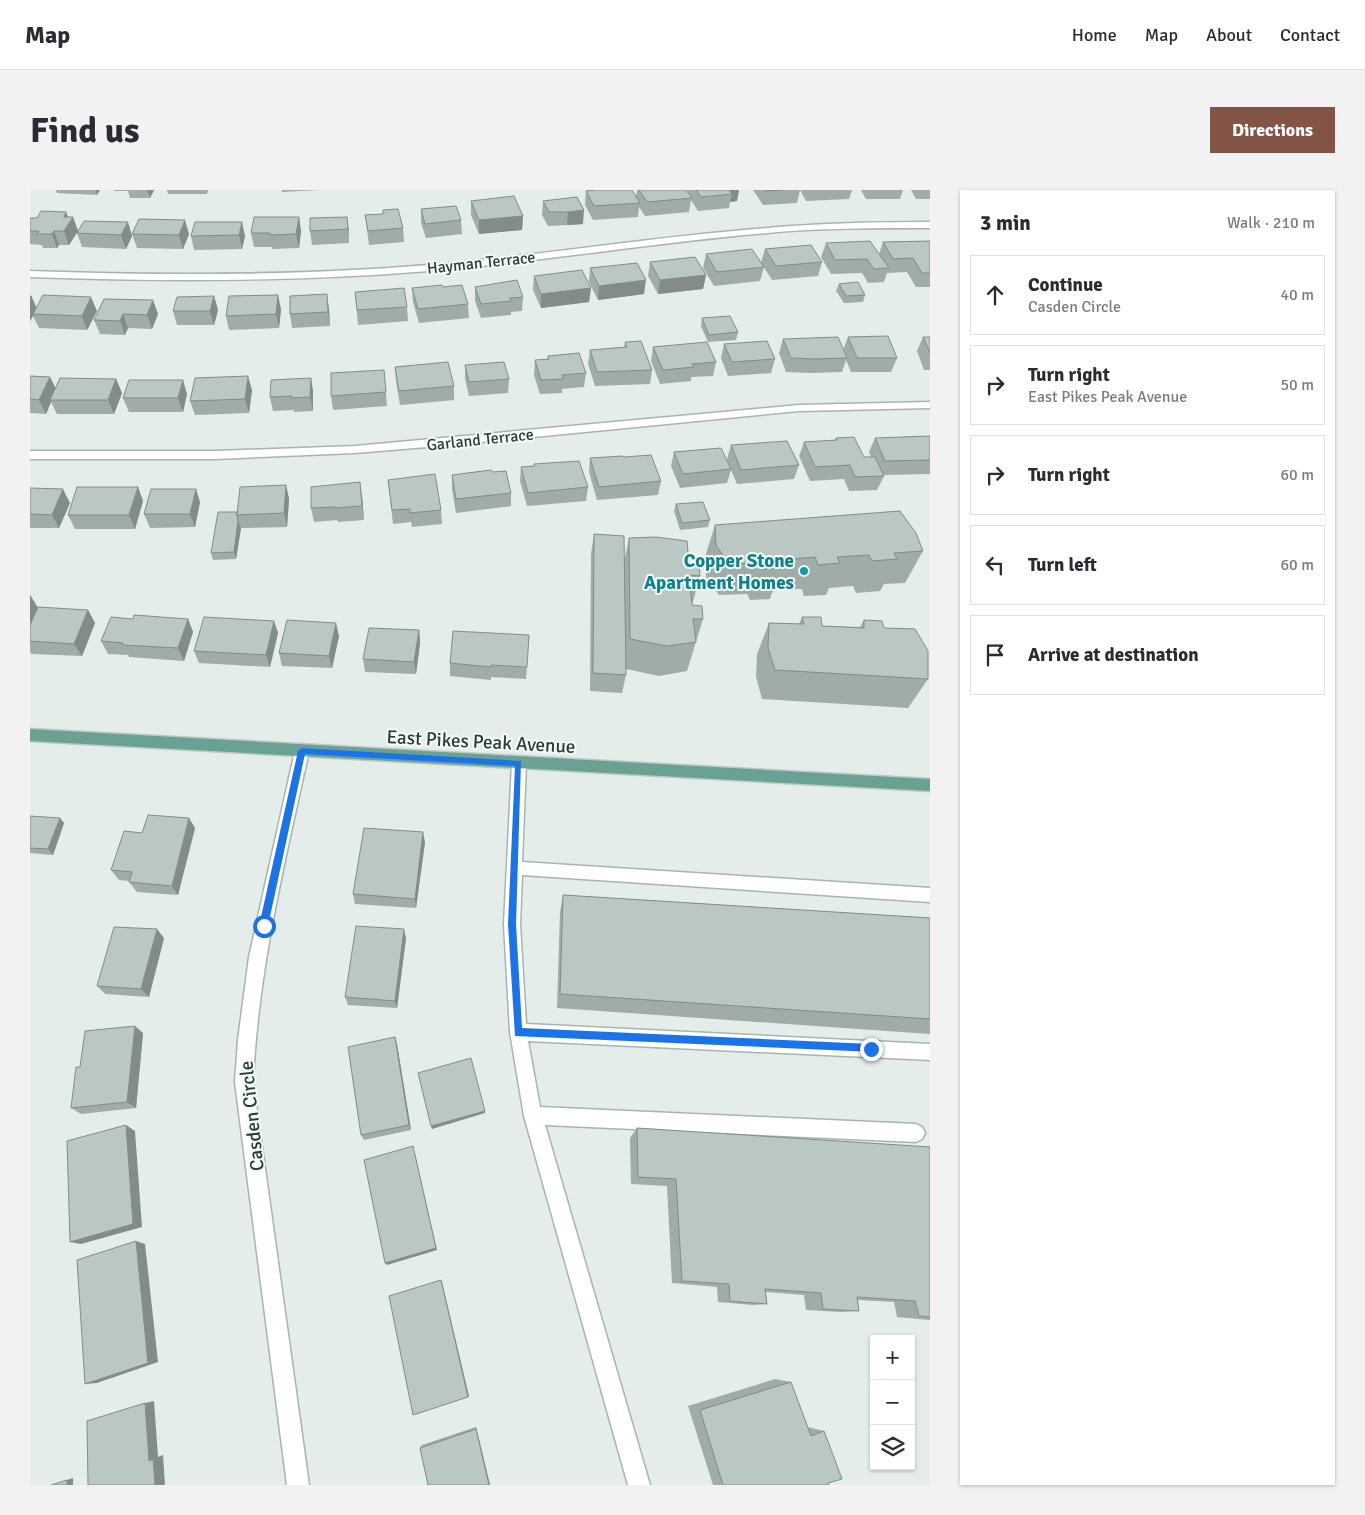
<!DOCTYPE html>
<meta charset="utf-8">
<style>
body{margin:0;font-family:Signika,sans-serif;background:#f2f2f3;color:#2b2b33}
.controls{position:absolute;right:15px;bottom:15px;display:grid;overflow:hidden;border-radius:0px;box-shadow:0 1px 4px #0004}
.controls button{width:45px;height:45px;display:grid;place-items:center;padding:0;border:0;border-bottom:1px solid #e1e1e2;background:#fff;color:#2b2b33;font:25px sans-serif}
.stop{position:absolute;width:15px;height:15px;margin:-11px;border:4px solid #1a73e8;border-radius:50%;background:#fff}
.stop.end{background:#1a73e8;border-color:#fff;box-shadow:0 1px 5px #0008}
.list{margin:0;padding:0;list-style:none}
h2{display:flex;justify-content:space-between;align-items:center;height:65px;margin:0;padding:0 20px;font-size:21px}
h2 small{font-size:16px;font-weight:400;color:#7c7c81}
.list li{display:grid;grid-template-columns:32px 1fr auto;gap:15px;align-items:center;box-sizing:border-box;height:80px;margin:0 10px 10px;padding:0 10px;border:1px solid #e1e1e2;border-radius:0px}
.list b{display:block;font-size:19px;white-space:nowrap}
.list p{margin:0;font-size:16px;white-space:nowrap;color:#7c7c81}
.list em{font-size:16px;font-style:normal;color:#7c7c81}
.icon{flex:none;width:28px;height:28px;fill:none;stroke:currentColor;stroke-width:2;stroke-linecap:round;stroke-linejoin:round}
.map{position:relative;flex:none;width:900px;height:1295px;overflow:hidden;border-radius:0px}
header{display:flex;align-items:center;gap:30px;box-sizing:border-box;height:70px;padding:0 25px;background:#fff;border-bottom:1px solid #e1e1e2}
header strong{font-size:24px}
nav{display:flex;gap:28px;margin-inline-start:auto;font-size:18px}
.intro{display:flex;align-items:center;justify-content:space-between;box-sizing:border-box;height:120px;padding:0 30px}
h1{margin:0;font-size:35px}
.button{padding:12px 22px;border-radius:0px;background:#845447;color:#fff;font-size:18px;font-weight:700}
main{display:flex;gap:30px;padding:0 30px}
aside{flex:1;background:#fff;border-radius:0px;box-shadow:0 1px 4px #0004}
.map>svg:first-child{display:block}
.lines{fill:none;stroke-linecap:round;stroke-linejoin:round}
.minor-casing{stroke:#a6b5b0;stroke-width:3}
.major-casing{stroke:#c1c9c7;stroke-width:3}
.minor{fill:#fff;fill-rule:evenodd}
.major{fill:#69a295;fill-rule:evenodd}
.wall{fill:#9faca7}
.shaded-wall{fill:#828c88}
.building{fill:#b9c8c2;stroke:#828c88}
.route{fill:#1a73e8}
.culture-dot{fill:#0f9aa8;stroke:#f5faf7;stroke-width:2}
.labels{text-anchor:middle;stroke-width:4;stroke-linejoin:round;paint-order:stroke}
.far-street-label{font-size:16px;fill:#233f38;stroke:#f5faf7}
.culture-label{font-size:19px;font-weight:bold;fill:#0d838f;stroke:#f5faf7;text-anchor:end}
.street-label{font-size:19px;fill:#233f38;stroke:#f5faf7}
</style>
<header>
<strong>Map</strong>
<nav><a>Home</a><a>Map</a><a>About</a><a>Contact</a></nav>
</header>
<div class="intro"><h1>Find us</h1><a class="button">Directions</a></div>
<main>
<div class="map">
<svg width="900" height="1295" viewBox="0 0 900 1295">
<rect width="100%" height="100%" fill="#e4ede9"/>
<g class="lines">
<g class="minor-casing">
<path id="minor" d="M 900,32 L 900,38 C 845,38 791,38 737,43 C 631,52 527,69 421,79 C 281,92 141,92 0,87 L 0,81 C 141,86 281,86 421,73 C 527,63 631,46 737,38 C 791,33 845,32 900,32 Z
M 900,212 L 900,218 L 769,221 L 421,255 L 325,263 L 186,269 L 0,269 L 0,261 L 186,261 L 325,256 L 769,215 Z
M 272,555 L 277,557 L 279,561 C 255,671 228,779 223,892 L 279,1295 L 257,1295 L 205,892 L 208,850 L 219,767 L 265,561 L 267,557 Z
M 489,567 L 494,569 L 496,573 L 492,672 L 900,698 L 900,712 L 492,685 L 490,734 L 496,834 L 900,854 L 900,870 L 498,851 L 510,917 L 886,934 L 892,937 L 895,943 L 892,949 L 886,952 L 515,935 L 620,1295 L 598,1295 L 494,926 L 480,842 L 474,734 L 482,573 L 484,569 Z"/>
</g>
<g class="major-casing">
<path id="major" d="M 0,539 L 900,589 L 900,601 L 0,551 Z"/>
</g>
<use href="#minor" class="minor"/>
<use href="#major" class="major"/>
</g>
<path class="wall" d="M 26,0 L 70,0 L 67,5 L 27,3 Z
M 84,0 L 124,0 L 120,8 L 100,8 L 98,1 L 84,1 Z
M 137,0 L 178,0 L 177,4 L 138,4 Z
M 252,0 L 290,0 L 252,2 Z
M 607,0 L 656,0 L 657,2 L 658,0 L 709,0 L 707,11 L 700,12 L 699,18 L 668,21 L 661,10 L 659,22 L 615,26 L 609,17 L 608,27 L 563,30 L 555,15 L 556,1 L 606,6 Z
M 723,0 L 770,0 L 767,13 L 733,15 Z
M 770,0 L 822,0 L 819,9 L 776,11 Z
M 831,0 L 873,0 L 870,9 L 836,9 Z
M 881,0 L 900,0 L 900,9 L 886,9 Z
M 547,7 L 553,34 L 537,35 L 518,36 L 512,25 L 513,11 Z
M 441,11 L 493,26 L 492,40 L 449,44 L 441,25 Z
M 391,19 L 431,30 L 432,44 L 396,48 L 391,33 Z
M 36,22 L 38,27 L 43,27 L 48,41 L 39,55 L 29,55 L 27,58 L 13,58 L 12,55 L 0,54 L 0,28 L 7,28 Z
M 335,25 L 373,38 L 374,52 L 339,55 Z
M 269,27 L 271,41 L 269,58 L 242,59 L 242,57 L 224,57 L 221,43 Z
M 317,27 L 319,53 L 282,55 L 280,41 Z
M 54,31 L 102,46 L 96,59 L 52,57 L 47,43 Z
M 165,32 L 215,46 L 212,59 L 164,60 L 161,46 Z
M 102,44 L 159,44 L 153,59 L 107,58 Z
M 900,51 L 900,97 L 886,97 L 877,82 L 857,83 L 854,92 L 838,93 L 832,83 L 801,84 L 791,67 L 796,53 L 849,64 L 853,52 Z
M 735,59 L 792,72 L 788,86 L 742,90 L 731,73 Z
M 676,64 L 734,77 L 730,91 L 684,96 L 673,78 Z
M 620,72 L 676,85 L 673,99 L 628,104 L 618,86 Z
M 560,78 L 614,104 L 568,110 L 559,92 Z
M 504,86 L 561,98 L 559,112 L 511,118 L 503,100 Z
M 809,94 L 835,105 L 833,112 L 814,113 L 806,101 Z
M 413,97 L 438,114 L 439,128 L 389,133 L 383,112 L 382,98 Z
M 445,97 L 493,107 L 492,121 L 481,122 L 481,125 L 451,128 L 445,111 Z
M 325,102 L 377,117 L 378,131 L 328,135 Z
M 0,105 L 6,118 L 67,121 L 57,140 L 9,138 L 3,126 L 0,131 Z
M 184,106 L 188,120 L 184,135 L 147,135 L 143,121 Z
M 74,109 L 128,124 L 122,139 L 98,138 L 95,145 L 70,144 L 64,130 Z
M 251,119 L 249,138 L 199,140 L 196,126 Z
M 299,119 L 300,136 L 262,138 L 260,124 Z
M 672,128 L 708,142 L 706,150 L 678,152 L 671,136 Z
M 818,147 L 867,168 L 861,182 L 821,182 L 816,170 L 812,182 L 780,183 L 756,182 L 749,163 L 753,149 L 813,160 Z
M 893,147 L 900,147 L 900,180 L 894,180 L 887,161 Z
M 595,152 L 622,180 L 620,194 L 565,196 L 558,174 L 560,160 L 594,157 Z
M 694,154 L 745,169 L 741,183 L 698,186 L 691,168 Z
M 623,157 L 686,172 L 683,186 L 661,187 L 661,191 L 630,194 L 621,171 Z
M 518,166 L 556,183 L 554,197 L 532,199 L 532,203 L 510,204 L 504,185 L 505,170 L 517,170 Z
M 435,175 L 479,189 L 478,203 L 439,206 L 435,189 Z
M 365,177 L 424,196 L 424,210 L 370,215 L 366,191 Z
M 354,180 L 357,216 L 303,220 L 301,206 Z
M 0,186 L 20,187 L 25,198 L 86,189 L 92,203 L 84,224 L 27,224 L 21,212 L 16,224 L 0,223 Z
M 281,188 L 283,202 L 283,221 L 264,222 L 264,220 L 243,221 L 240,207 Z
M 222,200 L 219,223 L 165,225 L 160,211 Z
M 157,204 L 153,222 L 99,222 L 93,208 Z
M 900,246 L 900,284 L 853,285 L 854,286 L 847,300 L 819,301 L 814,289 L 780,291 L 769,266 L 774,252 L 805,250 L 806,248 L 834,267 L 841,267 L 839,262 L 845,248 Z
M 701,255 L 769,275 L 764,289 L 707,294 L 701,280 L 697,293 L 650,298 L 641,276 L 644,262 L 700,277 L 697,269 Z
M 594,267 L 631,291 L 628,305 L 567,310 L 559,282 L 560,268 Z
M 504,274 L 558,297 L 556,311 L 497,316 L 490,291 L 491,277 L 504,276 Z
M 422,285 L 481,303 L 481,316 L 426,323 L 422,299 Z
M 358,290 L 411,320 L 412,334 L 382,337 L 381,332 L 363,334 Z
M 256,295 L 259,309 L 257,337 L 211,338 L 206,369 L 183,370 L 181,363 L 207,322 Z
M 108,297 L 113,311 L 105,339 L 45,339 L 38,325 Z
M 0,298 L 40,313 L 29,338 L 0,338 Z
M 332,306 L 334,330 L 308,332 L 307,330 L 284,332 L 281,318 Z
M 170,312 L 165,337 L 120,338 L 114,324 Z
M 646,314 L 680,330 L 678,337 L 650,340 L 644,321 Z
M 685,335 L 893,361 L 875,393 L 854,394 L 850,401 L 826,403 L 823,396 L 799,398 L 796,405 L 774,406 L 772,399 L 743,400 L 740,409 L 720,410 L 717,404 L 689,405 L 676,387 L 675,367 Z
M 564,344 L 594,373 L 599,348 L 659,373 L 670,386 L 662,415 L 673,429 L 657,481 L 629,486 L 596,479 L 596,485 L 592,503 L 560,501 L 561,364 Z
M 0,405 L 8,418 L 58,420 L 65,433 L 52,466 L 1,464 L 0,461 Z
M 772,427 L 792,436 L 830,437 L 834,430 L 854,438 L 898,489 L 878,518 L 732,509 L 726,487 L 727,464 L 739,433 L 769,434 Z
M 103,429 L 158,429 L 163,442 L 154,471 L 99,467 L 98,465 L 78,464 L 71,451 Z
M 244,431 L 248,443 L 240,477 L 169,473 L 164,461 Z
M 389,440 L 390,453 L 386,484 L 335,482 L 333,469 Z
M 309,446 L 302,478 L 252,476 L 249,463 Z
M 420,473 L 497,477 L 496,489 L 461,487 L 461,490 L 420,486 Z
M 0,626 L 30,628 L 34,633 L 23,665 L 0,663 Z
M 165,638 L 148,705 L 107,702 L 99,692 L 100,691 L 89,690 L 81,680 L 112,643 Z
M 395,652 L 386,718 L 325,714 L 323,704 Z
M 533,705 L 900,728 L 900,844 L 527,818 L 530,722 Z
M 134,748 L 119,807 L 75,804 L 67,796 Z
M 376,748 L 367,818 L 318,815 L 315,807 Z
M 113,843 L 106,918 L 51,924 L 41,918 L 50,877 Z
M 365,847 L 367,854 L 381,940 L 334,950 L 331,945 Z
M 607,938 L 900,957 L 900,1130 L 867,1127 L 864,1112 L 828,1110 L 829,1121 L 810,1122 L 776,1120 L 774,1105 L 736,1102 L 737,1114 L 723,1115 L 688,1112 L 687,1097 L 642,1093 L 637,996 L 601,994 L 600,948 Z
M 745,1189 L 761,1192 L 777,1237 L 794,1241 L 799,1295 L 683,1295 L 658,1216 Z
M 446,1237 L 460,1295 L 398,1295 L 390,1258 L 392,1255 Z"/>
<path class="shaded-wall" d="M 66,0 L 70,0 L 67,5 Z
M 117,0 L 124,0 L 120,8 Z
M 697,0 L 709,0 L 707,11 L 700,12 L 702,4 Z
M 554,20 L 553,34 L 537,35 L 538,22 Z
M 36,22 L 40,32 L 43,27 L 48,41 L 39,55 L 34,41 L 34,27 Z
M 493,26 L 492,40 L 449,44 L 449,30 Z
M 269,27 L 271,41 L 269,58 L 266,44 Z
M 317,27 L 319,41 L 319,53 L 318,39 Z
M 155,30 L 159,44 L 153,59 L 149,45 Z
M 98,32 L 102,46 L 96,59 L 91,45 Z
M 212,32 L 215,46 L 212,59 L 209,45 Z
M 24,41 L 29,55 L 27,58 L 22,44 Z
M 676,85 L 673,99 L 628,104 L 630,90 Z
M 616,90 L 614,104 L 568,110 L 569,96 Z
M 561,98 L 559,112 L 511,118 L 511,104 Z
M 297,104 L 299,119 L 300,136 L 298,122 Z
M 1,105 L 7,119 L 3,124 L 3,126 L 0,131 L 0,107 Z
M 248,105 L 251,119 L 249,138 L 246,124 Z
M 184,106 L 188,120 L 184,135 L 180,121 Z
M 61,107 L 67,121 L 57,140 L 52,126 Z
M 123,110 L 128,124 L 122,139 L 117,125 Z
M 93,124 L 98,138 L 95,145 L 90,131 Z
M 218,186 L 222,200 L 219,223 L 215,209 Z
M 20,187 L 27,201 L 20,210 L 21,212 L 16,224 L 9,210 Z
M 281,188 L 283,202 L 283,221 L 280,207 Z
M 86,189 L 92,203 L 84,224 L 78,210 Z
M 153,190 L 157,204 L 153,222 L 148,208 Z
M 330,292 L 332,306 L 334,330 L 332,316 Z
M 256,295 L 259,309 L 257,337 L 254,323 Z
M 108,297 L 113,311 L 105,339 L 99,325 Z
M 33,299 L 40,313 L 29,338 L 22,325 Z
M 166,299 L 170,312 L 165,337 L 160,324 Z
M 208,331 L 211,338 L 206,369 L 204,362 Z
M 0,405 L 8,418 L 0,436 Z
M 58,420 L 65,433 L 52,466 L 44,454 Z
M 158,429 L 163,442 L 154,471 L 148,458 Z
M 244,431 L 248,443 L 240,477 L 236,465 Z
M 306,433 L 309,446 L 302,478 L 299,466 Z
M 389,440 L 390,453 L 386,484 L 384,472 Z
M 30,628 L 34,633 L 23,665 L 18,659 Z
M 159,628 L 165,638 L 148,705 L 142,696 Z
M 393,642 L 395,652 L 386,718 L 385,709 Z
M 127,739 L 134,748 L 119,807 L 111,799 Z
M 374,739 L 376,748 L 367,818 L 365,811 Z
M 105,836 L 113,843 L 106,918 L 97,912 Z
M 365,847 L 367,854 L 381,940 L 379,935 Z
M 455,921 L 455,923 L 402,939 L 401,936 Z
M 96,935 L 105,941 L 112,1037 L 51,1054 L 40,1052 Z
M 383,956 L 407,1060 L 357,1075 L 355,1073 Z
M 106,1051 L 115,1054 L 128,1172 L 67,1193 L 55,1194 Z
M 411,1090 L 412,1092 L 439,1206 L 438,1207 Z
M 124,1211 L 128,1267 L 119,1271 L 115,1213 Z
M 446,1237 L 460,1295 L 459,1295 L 446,1239 Z
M 133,1265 L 135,1295 L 125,1295 L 123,1269 Z
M 43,1288 L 43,1295 L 37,1295 L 37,1290 Z"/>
<path class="building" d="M 565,0 L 602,0 L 610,13 L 564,16 L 556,1 Z
M 609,0 L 656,0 L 662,8 L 617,12 Z
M 666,0 L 699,0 L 702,4 L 671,7 Z
M 735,0 L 753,0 L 736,1 Z
M 484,6 L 493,26 L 449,30 L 441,11 Z
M 547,7 L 554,20 L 538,22 L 519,22 L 513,11 Z
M 426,16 L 431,30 L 395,34 L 391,19 Z
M 368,19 L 373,38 L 338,41 L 335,25 L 353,24 L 353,20 Z
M 11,21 L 36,22 L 34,27 L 43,27 L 34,41 L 24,41 L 22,44 L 7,44 L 9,41 L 0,41 L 0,28 L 7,28 Z
M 224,27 L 269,27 L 266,44 L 240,45 L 240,43 L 221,43 Z
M 317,27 L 318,39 L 280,41 L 280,28 Z
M 109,29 L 155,30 L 149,45 L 102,44 Z
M 54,31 L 98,32 L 91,45 L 47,43 Z
M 165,32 L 212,32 L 209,45 L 161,46 Z
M 840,51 L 859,78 L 844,79 L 837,69 L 805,70 L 796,53 Z
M 900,51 L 900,83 L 892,83 L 883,68 L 863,69 L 853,52 Z
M 781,55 L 792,72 L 746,76 L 735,59 Z
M 722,59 L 734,77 L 687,82 L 676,64 Z
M 665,67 L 676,85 L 630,90 L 620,72 Z
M 607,73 L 616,90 L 569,96 L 560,78 Z
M 552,80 L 561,98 L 511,104 L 504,86 Z
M 487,90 L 493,107 L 480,108 L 481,111 L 451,114 L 445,97 Z
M 828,92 L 835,105 L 816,106 L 809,94 Z
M 412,95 L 413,97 L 432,95 L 438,114 L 388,119 L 382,98 Z
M 374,98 L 377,117 L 327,120 L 325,102 Z
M 297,104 L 298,122 L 260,124 L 260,106 Z
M 13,105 L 61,107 L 52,126 L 3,124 Z
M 248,105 L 246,124 L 196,126 L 199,106 Z
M 184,106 L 180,121 L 143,121 L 147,107 Z
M 74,109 L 123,110 L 117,125 L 93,124 L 90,131 L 64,130 Z
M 700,126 L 708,142 L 679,145 L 672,128 Z
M 858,146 L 867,168 L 827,168 L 818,147 Z
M 808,147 L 817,168 L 785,169 L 761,168 L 753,149 Z
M 893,147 L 900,147 L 900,163 Z
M 611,151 L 622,180 L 567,182 L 560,160 L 597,157 L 595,152 Z
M 737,151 L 745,169 L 702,172 L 694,154 Z
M 677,152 L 686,172 L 662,174 L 664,177 L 633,180 L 623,157 Z
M 549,163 L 556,183 L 532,185 L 533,189 L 511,190 L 505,170 L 519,169 L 518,166 Z
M 418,172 L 424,196 L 369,201 L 365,177 Z
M 474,172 L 479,189 L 439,192 L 435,175 Z
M 354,180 L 356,202 L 301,206 L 301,183 Z
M 0,186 L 20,187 L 9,210 L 0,209 Z
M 218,186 L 215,209 L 160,211 L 165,188 Z
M 30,188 L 86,189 L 78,210 L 20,210 Z
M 281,188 L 280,207 L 261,208 L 262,206 L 240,207 L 241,190 Z
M 99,190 L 153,190 L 148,208 L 93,208 Z
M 900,246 L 900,270 L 855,271 L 845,248 Z
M 824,247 L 834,267 L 845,267 L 854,286 L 825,287 L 820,275 L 785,277 L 774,252 L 807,250 L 806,248 Z
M 757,251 L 769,275 L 711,280 L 701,255 Z
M 691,258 L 701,279 L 653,284 L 644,262 Z
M 621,265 L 631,291 L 569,297 L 560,268 L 593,266 L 594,267 Z
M 549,271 L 558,297 L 498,303 L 491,277 L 504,276 L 504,274 Z
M 461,280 L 463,282 L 476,281 L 481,303 L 426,309 L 422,285 Z
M 405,284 L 411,320 L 380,323 L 380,319 L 362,320 L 358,290 Z
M 330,292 L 332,316 L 305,318 L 305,317 L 281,318 L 281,297 Z
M 256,295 L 254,323 L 207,325 L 210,297 Z
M 47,297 L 108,297 L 99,325 L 38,325 Z
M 0,298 L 33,299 L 22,325 L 0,324 Z
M 121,299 L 166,299 L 160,324 L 114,324 Z
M 673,312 L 680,330 L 652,333 L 646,314 Z
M 870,321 L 886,343 L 893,361 L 864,363 L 867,369 L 842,371 L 839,365 L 807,367 L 810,373 L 788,375 L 785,367 L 749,370 L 752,378 L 731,379 L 729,373 L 699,374 L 686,355 L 685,335 Z
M 188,322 L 207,322 L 207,325 L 208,331 L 204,362 L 181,363 Z
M 564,344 L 594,346 L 596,485 L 563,483 Z
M 626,347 L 657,351 L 659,373 L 669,373 L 670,386 L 659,385 L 662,415 L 672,416 L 673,429 L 663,429 L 666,452 L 637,456 L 600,449 L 599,348 Z
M 8,417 L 58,420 L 44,454 L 0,451 L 0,435 Z
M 104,425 L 158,429 L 148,458 L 92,455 L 93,453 L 71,451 L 81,427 L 103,429 Z
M 174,427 L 244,431 L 236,465 L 164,461 Z
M 772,427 L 791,427 L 792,436 L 834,438 L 834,430 L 852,431 L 854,438 L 885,439 L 898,461 L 898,489 L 745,480 L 738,458 L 739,433 L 774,434 Z
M 257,430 L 306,433 L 299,466 L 249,463 Z
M 339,438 L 389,440 L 384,472 L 333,469 Z
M 423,441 L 499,445 L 497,477 L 461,475 L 461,477 L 420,473 Z
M 118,625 L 159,628 L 142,696 L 99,692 L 102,682 L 81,680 L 94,641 L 112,643 Z
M 0,626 L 30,628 L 18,659 L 0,658 Z
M 334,638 L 393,642 L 385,709 L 323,704 Z
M 533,705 L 900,728 L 900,829 L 530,804 Z
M 326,736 L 374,739 L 365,811 L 315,807 Z
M 84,737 L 127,739 L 111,799 L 67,796 Z
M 105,836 L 97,912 L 41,918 L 46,877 L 50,877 L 55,841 Z
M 365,847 L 379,935 L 331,945 L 318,857 Z
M 441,868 L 455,921 L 401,936 L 388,883 Z
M 96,935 L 103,1034 L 40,1052 L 37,951 Z
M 607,938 L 900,957 L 900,1127 L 889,1126 L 885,1111 L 827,1107 L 829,1121 L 793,1119 L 791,1103 L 735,1099 L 737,1114 L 700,1111 L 699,1094 L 652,1091 L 646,989 L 608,987 Z
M 383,956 L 406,1058 L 355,1073 L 334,970 Z
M 106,1051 L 118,1173 L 55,1194 L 47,1070 Z
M 411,1090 L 438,1207 L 383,1225 L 359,1106 Z
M 761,1192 L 781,1246 L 794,1241 L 812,1289 L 798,1293 L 799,1295 L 693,1295 L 670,1220 Z
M 115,1213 L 119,1271 L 123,1269 L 125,1295 L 58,1295 L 57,1231 Z
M 446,1239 L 459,1295 L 398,1295 L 390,1258 Z
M 37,1290 L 37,1295 L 21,1295 Z"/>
<path class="route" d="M 272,558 L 491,571 L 486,734 L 492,838 L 841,854 L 846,859 L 844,862 L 485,846 L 478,734 L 485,576 L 275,564 L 238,736 L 234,740 L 230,739 L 229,736 L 268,561 Z"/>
<circle class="culture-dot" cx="774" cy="381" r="5"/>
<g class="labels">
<g class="far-street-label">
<text transform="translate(451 72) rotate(-6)" y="6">Hayman Terrace</text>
<text transform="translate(450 249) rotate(-6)" y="6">Garland Terrace</text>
</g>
<g class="culture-label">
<text x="764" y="377">Copper Stone<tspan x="764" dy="22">Apartment Homes</tspan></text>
</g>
<g class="street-label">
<text transform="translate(451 551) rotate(3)" y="7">East Pikes Peak Avenue</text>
<text transform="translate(221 926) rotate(-96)" y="7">Casden Circle</text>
</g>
</g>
</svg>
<div class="controls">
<button>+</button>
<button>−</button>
<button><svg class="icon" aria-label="layers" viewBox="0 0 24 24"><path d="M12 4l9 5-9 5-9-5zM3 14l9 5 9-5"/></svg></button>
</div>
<div class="stop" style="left:234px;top:736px"></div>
<div class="stop end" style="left:841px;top:859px"></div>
</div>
<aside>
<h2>3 min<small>Walk · 210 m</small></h2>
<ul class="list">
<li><svg class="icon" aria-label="ahead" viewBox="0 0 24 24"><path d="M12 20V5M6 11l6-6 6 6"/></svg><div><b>Continue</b><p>Casden Circle</p></div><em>40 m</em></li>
<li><svg class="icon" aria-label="right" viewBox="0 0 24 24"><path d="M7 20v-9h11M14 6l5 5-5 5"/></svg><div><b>Turn right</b><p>East Pikes Peak Avenue</p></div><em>50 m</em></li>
<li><svg class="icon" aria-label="right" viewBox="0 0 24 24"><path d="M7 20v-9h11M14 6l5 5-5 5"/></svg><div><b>Turn right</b></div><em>60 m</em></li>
<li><svg class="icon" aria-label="left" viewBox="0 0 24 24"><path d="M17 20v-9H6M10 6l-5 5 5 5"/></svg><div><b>Turn left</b></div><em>60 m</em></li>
<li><svg class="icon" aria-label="arrive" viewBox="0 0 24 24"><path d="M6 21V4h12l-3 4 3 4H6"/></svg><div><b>Arrive at destination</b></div></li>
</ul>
</aside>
</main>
